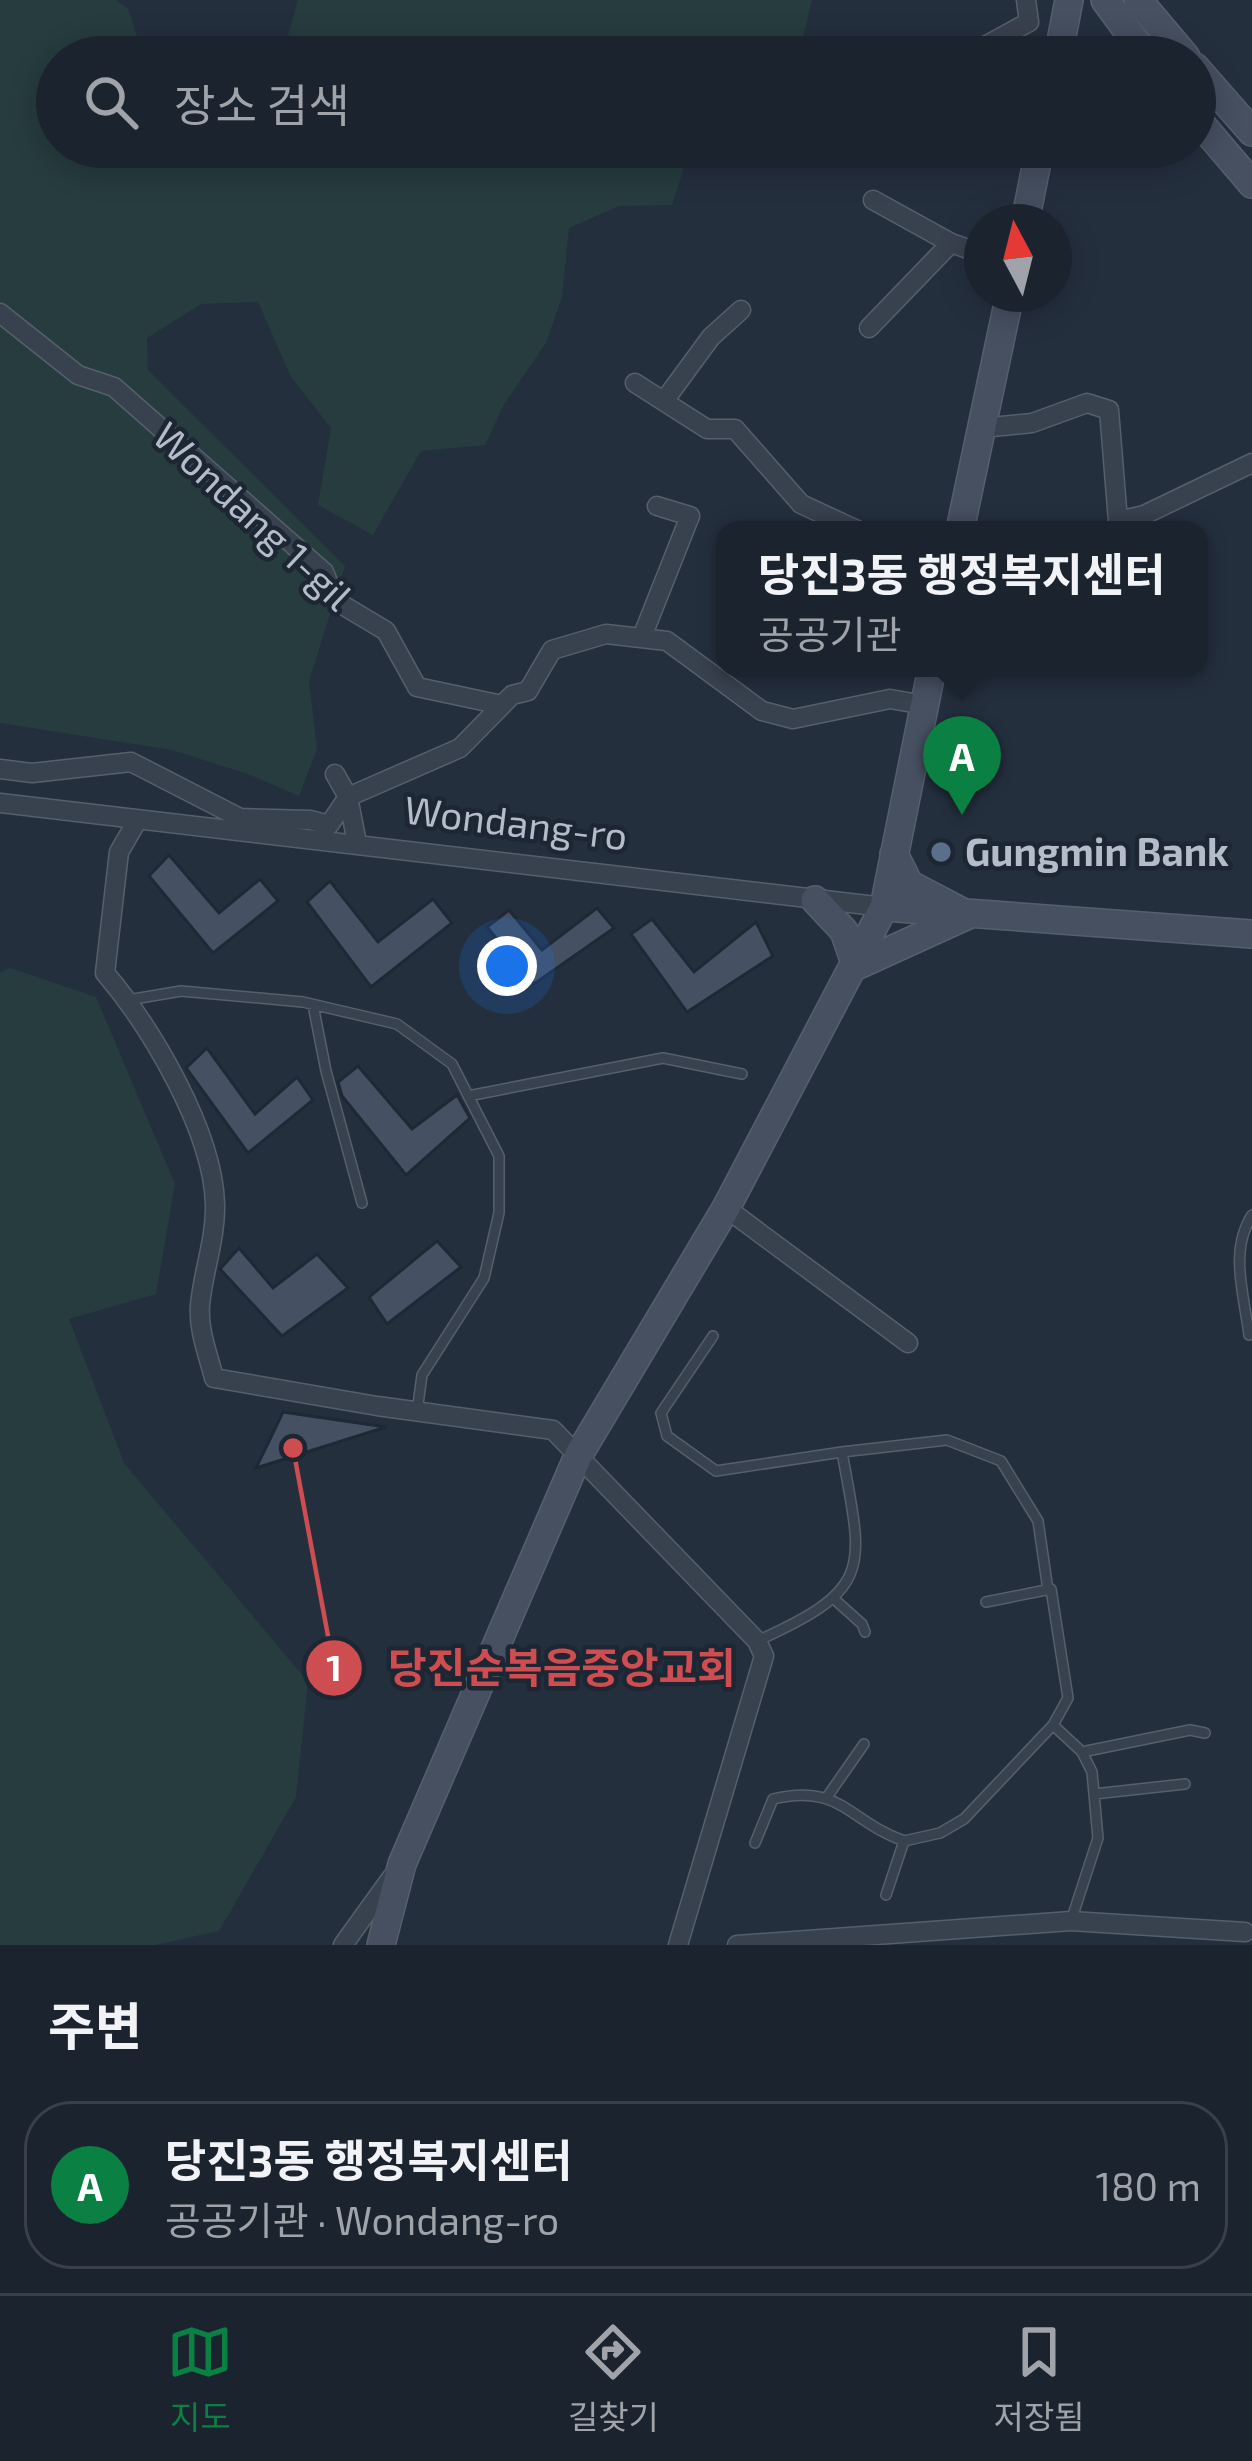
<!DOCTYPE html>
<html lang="ko">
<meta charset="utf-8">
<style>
body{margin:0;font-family:"Exo 2","Noto Sans KR",sans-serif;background:#242b36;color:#f1f3f6}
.compass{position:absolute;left:964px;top:204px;width:108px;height:108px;border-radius:50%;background:#1b232e;box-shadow:0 6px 30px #0003;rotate:353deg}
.you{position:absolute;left:507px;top:966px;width:42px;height:42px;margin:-30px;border:9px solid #fff;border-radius:50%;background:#1a73e8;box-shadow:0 0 0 18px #1a73e833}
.badge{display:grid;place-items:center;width:78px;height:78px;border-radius:50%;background:#0b8043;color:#fff;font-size:39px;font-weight:700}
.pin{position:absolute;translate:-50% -99px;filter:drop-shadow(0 3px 6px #0008)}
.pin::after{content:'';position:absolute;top:63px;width:42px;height:36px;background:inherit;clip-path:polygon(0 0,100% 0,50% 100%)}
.popup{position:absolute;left:716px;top:521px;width:492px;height:156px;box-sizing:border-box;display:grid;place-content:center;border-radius:24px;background:#1b232e;filter:drop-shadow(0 3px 9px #0005);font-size:39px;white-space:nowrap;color:#a0a4aa}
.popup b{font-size:45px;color:#f1f3f6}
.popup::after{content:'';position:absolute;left:50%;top:100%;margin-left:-24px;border:24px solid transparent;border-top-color:#1b232e}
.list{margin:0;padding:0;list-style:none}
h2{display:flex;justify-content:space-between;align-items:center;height:156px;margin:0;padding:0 48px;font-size:51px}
h2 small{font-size:39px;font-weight:400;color:#a0a4aa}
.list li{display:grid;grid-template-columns:78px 1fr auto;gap:36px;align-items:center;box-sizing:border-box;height:168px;margin:0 24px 24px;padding:0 24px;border:3px solid #39404a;border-radius:48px}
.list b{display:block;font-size:45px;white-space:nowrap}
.list p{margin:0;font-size:39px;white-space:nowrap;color:#a0a4aa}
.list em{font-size:39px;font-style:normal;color:#a0a4aa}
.icon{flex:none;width:66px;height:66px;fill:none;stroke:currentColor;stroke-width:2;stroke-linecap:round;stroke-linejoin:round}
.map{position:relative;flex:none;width:1252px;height:1945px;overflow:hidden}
.search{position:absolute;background:#1b232e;box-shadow:0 6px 30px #0003;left:36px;right:36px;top:36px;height:132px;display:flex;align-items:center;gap:30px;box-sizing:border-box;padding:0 42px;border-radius:66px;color:#a0a4aa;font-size:45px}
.sheet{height:348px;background:#1b232e}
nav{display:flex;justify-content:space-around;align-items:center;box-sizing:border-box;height:168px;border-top:3px solid #39404a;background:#1b232e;font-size:33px;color:#a0a4aa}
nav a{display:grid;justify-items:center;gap:6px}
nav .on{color:#0b8043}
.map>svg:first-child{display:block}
.green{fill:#263c3f}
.building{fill:#455162;stroke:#1f2835;stroke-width:3}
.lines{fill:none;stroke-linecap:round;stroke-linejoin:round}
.lane-casing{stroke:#565f6c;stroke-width:12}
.street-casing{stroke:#565f6c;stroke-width:21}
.secondary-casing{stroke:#565f6c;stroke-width:30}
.lane{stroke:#38414e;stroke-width:9}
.street{stroke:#38414e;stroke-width:18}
.secondary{stroke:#465061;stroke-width:27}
.service-dot{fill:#5c6f8a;stroke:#1d2633;stroke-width:4.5}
.labels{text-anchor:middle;stroke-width:9;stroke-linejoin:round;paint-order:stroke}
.street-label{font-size:39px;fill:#b4bcc9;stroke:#1d2633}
.poi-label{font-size:39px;font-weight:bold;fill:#b4bcc9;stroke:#1d2633;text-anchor:start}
.leader{fill:none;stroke:#ce4d50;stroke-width:4.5}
.callout-dot{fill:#ce4d50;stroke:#1d2633;stroke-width:4.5}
.mark-label{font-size:36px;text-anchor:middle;font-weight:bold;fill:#fff}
.callout-label{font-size:42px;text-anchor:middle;font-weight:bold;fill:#ce4d50;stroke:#1d2633;stroke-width:9;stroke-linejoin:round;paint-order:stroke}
</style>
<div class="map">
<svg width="1252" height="1945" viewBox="0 0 1252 1945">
<rect width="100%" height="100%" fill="#242f3e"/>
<path class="green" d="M 0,0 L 116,0 L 128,9 L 144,57 L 57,57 L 57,147 L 154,147 L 172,158 L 224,168 L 265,147 L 680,147 L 683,171 L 672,205 L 619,206 L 569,228 L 562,297 L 546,343 L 504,404 L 485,445 L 421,451 L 373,535 L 318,505 L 331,428 L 291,377 L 258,302 L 201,304 L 147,338 L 148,370 L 345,566 L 309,681 L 317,749 L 299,796 L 248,774 L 172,750 L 0,723 Z
M 298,0 L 812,0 L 798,57 L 282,57 Z
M 10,968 L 96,997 L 175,1184 L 156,1294 L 69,1319 L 124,1463 L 308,1682 L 296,1797 L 219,1931 L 155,1945 L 0,1945 L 0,973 Z"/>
<path class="building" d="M 169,855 L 219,913 L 260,879 L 278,901 L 213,953 L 149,876 Z
M 330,881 L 378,942 L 433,899 L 452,923 L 371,987 L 307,902 Z
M 597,908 L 614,928 L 534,984 L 487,927 L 509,910 L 542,950 Z
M 652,919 L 694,972 L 756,922 L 773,956 L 687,1012 L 631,934 Z
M 207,1048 L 255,1114 L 297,1077 L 313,1100 L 248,1153 L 186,1068 Z
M 358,1066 L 412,1129 L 457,1095 L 470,1118 L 406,1175 L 342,1096 L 338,1082 Z
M 437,1241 L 461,1267 L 387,1324 L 369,1297 Z
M 239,1248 L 273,1288 L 317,1254 L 348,1288 L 282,1336 L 220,1269 Z
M 283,1412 L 386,1427 L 256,1468 Z"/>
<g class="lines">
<g class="lane-casing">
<path id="lane" d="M 128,1000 L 181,991 L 303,1002 L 397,1024 L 452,1064 L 499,1156 L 499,1213 L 484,1278 L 422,1375 L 417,1412
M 313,1005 L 326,1071 L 362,1203
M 468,1096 L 663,1058 L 742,1074
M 1249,1335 C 1244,1294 1229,1251 1252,1215
M 713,1336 L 661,1413 L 667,1436 L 716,1471 L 842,1452 C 863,1569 875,1588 757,1641
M 842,1452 L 947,1440 L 1001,1461 L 1038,1521 L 1048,1590
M 833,1598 L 862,1624 L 865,1632
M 986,1602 L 1051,1589 L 1068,1698 L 1053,1725 L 1082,1752 L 1092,1772 L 1098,1838 L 1071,1921
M 1082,1752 L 1190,1730 L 1205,1733
M 1094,1794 L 1185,1784
M 827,1797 L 864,1744
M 755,1843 L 773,1799 C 841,1783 848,1821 904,1841 L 940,1833 L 964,1819 L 1053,1725
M 886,1895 L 904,1841"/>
</g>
<g class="street-casing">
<path id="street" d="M 965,57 L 1029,22 L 1026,0
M 873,200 L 951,243
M 0,313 L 78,375 L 114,387 L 324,572 L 336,601 L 386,631 L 417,687 L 502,705
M 869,328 L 951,243 L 982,254
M 635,383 L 707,429 L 735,429 L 801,504 L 857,530
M 664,401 L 711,337 L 741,310
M 982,428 L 1032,423 L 1087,403 L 1109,410 L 1118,521 L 1144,515 L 1252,463
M 642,637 L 690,516 L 657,506
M 0,769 L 32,773 L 131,762 L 240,818 L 310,820 L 329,825 L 348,797 L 460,748 L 512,695 L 528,691 L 552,650 L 606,634 L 667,641 L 762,711 L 793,719 L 890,699 L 924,705
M 335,774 L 348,797 L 357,843
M 0,803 L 884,907
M 137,821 L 119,852 L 105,973 C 151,1027 213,1131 215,1204 C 216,1238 203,1272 200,1305 C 198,1330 208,1354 214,1378 L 377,1406 L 553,1430 L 757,1641 L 764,1656 L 678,1945
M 726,1208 L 908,1343
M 343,1945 L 392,1877
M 737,1945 L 1071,1921 L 1245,1932"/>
</g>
<g class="secondary-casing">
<path id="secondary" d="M 1105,0 L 1147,57
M 1138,0 L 1186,57
M 1058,57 L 1069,0
M 1195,67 L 1252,132
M 1195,117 L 1252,184
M 1025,222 L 1040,147
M 960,530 L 1010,294
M 815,900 L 844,931 L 856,966 L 968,915 L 909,884 L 894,854
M 884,907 L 1252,934
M 381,1945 L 402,1864 L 578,1456 L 726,1208 L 884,907 L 932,668"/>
</g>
<use href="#lane" class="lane"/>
<use href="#street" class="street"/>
<use href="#secondary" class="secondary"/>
</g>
<circle class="service-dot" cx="941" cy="852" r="12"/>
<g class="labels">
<g class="street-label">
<text transform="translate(253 516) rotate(43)" y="14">Wondang 1-gil</text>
<text transform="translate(516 823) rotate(7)" y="14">Wondang-ro</text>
</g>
<g class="poi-label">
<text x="965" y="866">Gungmin Bank</text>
</g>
</g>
<path class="leader" d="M293 1448L334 1668"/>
<g class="callout-dot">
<circle cx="293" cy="1448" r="12"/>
<circle cx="334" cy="1668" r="30"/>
</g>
<g class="mark-label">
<text x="334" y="1681">1</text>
</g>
<g class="callout-label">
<text x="562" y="1683">당진순복음중앙교회</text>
</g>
</svg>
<svg class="compass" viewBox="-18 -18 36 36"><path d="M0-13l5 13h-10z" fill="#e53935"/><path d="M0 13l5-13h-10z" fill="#a0a4aa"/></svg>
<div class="you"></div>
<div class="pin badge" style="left:962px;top:815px">A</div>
<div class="popup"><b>당진3동 행정복지센터</b>공공기관</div>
<div class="search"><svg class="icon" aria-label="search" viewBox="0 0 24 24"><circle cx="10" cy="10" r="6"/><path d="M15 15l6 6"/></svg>장소 검색</div>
</div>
<section class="sheet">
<h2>주변<small></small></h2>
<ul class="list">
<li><span class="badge">A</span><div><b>당진3동 행정복지센터</b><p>공공기관 · Wondang-ro</p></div><em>180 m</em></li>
</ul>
</section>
<nav>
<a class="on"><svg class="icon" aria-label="map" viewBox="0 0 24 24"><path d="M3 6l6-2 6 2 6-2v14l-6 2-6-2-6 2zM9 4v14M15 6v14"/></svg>지도</a>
<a><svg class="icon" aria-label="directions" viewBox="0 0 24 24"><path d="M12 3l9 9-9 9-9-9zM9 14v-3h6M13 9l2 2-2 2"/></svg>길찾기</a>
<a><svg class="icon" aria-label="saved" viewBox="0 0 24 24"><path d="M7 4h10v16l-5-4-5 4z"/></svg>저장됨</a>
</nav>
